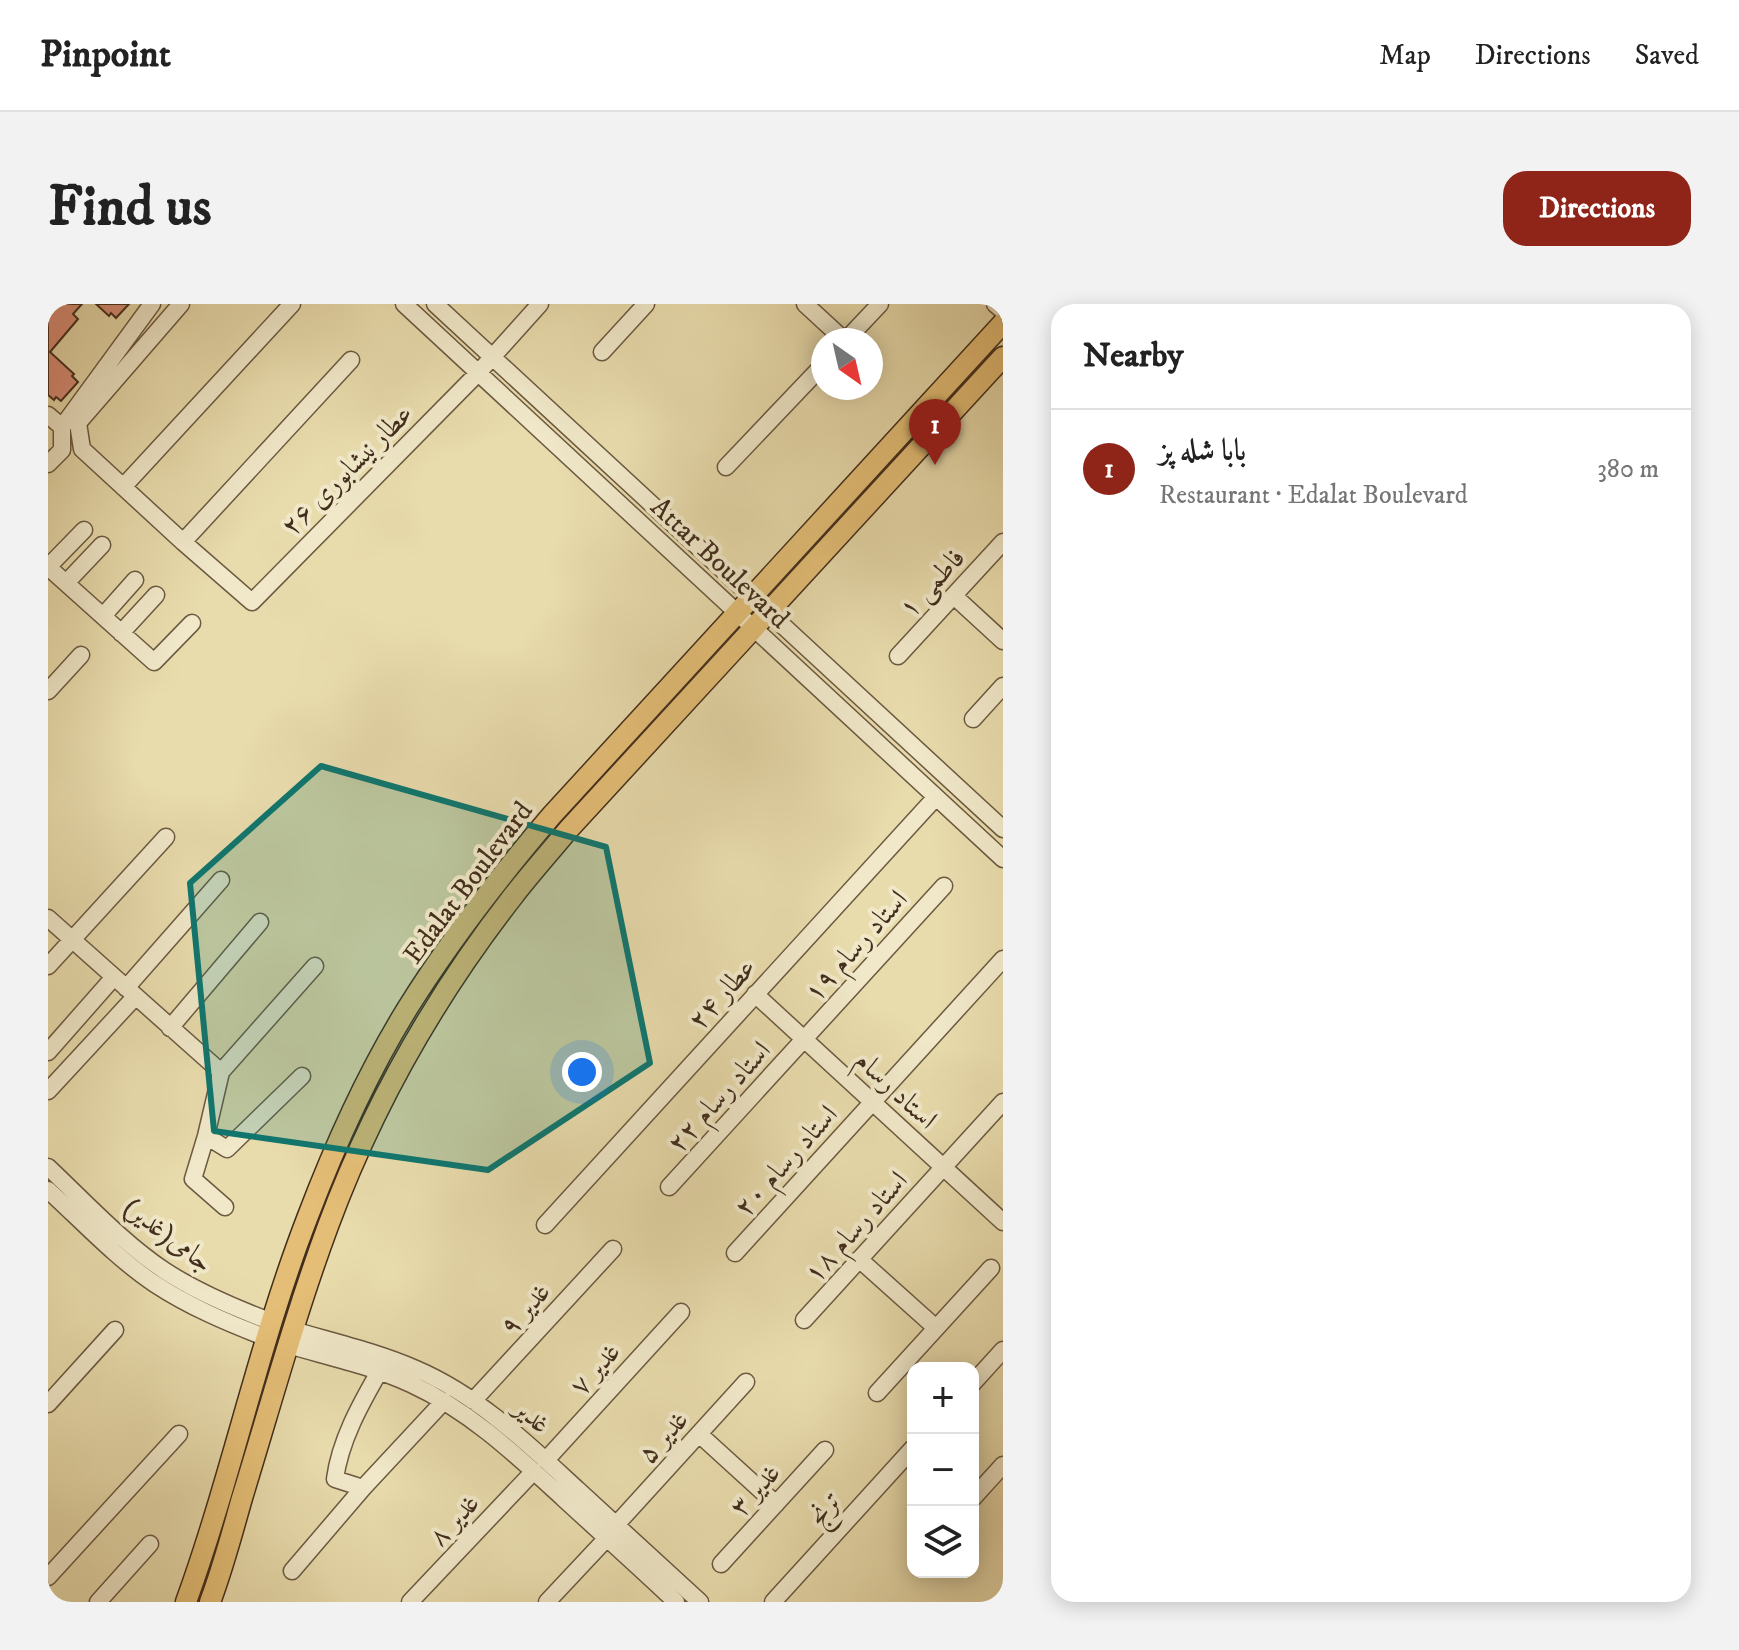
<!DOCTYPE html>
<meta charset="utf-8">
<style>
body{margin:0;font-family:"IM FELL DW Pica",Amiri,serif;background:#f2f2f2;color:#222}
.controls{position:absolute;right:24px;bottom:24px;display:grid;overflow:hidden;border-radius:16px;box-shadow:0 4px 20px #0003}
.controls button{width:72px;height:72px;display:grid;place-items:center;padding:0;border:0;border-bottom:2px solid #e0e0e0;background:#fff;color:#222;font:40px sans-serif}
.compass{position:absolute;left:763px;top:24px;width:72px;height:72px;border-radius:50%;background:#fff;box-shadow:0 4px 20px #0003;rotate:146deg}
.you{position:absolute;left:534px;top:768px;width:28px;height:28px;margin:-20px;border:6px solid #fff;border-radius:50%;background:#1a73e8;box-shadow:0 0 0 12px #1a73e833}
.badge{display:grid;place-items:center;width:52px;height:52px;border-radius:50%;background:#8f2418;color:#fff;font-size:26px;font-weight:700}
.pin{position:absolute;translate:-50% -66px;filter:drop-shadow(0 2px 4px #0008)}
.pin::after{content:'';position:absolute;top:42px;width:28px;height:24px;background:inherit;clip-path:polygon(0 0,100% 0,50% 100%)}
.list{margin:0;padding:0;list-style:none}
h2{display:flex;justify-content:space-between;align-items:center;height:104px;margin:0;padding:0 32px;font-size:34px}
h2 small{font-size:26px;font-weight:400;color:#767676}
.list li{display:grid;grid-template-columns:52px 1fr auto;gap:24px;align-items:center;box-sizing:border-box;height:120px;padding:0 32px;border-top:2px solid #e0e0e0}
.list b{display:block;font-size:30px;white-space:nowrap}
.list p{margin:0;font-size:26px;white-space:nowrap;color:#767676}
.list em{font-size:26px;font-style:normal;color:#767676}
.icon{flex:none;width:44px;height:44px;fill:none;stroke:currentColor;stroke-width:2;stroke-linecap:round;stroke-linejoin:round}
.map{position:relative;flex:none;width:955px;height:1298px;overflow:hidden;border-radius:24px}
header{display:flex;align-items:center;gap:48px;box-sizing:border-box;height:112px;padding:0 40px;background:#fff;border-bottom:2px solid #e0e0e0}
header strong{font-size:38px}
nav{display:flex;gap:44px;margin-inline-start:auto;font-size:28px}
.intro{display:flex;align-items:center;justify-content:space-between;box-sizing:border-box;height:192px;padding:0 48px}
h1{margin:0;font-size:56px}
.button{padding:20px 36px;border-radius:24px;background:#8f2418;color:#fff;font-size:28px;font-weight:700}
main{display:flex;gap:48px;padding:0 48px}
aside{flex:1;background:#fff;border-radius:24px;box-shadow:0 4px 20px #0003}
.map>svg:first-child{display:block}
.building{fill:#da8e78;stroke:#422e1d;stroke-width:2}
.lines{fill:none;stroke-linecap:round;stroke-linejoin:round}
.minor-casing{stroke:#6c5941;stroke-width:19}
.major-casing{stroke:#422e1d;stroke-width:23}
.minor{stroke:#f0e8c9;stroke-width:16}
.major{stroke:#e4be76;stroke-width:20}
.marked{fill:#0f766e;fill-opacity:0.2;stroke:#0f766e;stroke-width:6;stroke-linejoin:round}
.labels{text-anchor:middle;stroke-width:8;stroke-linejoin:round;paint-order:stroke}
.street-label{font-size:28px;fill:#422e1d;stroke:#f0e8c9}
</style>
<header>
<strong>Pinpoint</strong>
<nav><a>Map</a><a>Directions</a><a>Saved</a></nav>
</header>
<div class="intro"><h1>Find us</h1><a class="button">Directions</a></div>
<main>
<div class="map">
<svg width="955" height="1298" viewBox="0 0 955 1298">
<rect width="100%" height="100%" fill="#e8dbac"/>
<filter id="stains"><feTurbulence type="fractalNoise" baseFrequency=".0025" numOctaves="4"/><feColorMatrix values="0 0 0 0 .2 0 0 0 0 .09 0 0 0 0 .02 0 0 0 .5 -.17"/></filter>
<radialGradient id="worn" r=".72"><stop offset=".6" stop-color="#630" stop-opacity="0"/><stop offset="1" stop-color="#630" stop-opacity=".3"/></radialGradient>
<path class="building" d="M 0,0 L 34,0 L 25,10 L 30,15 L 2,48 L 26,70 L 24,72 L 30,78 L 13,97 L 8,93 L 6,96 L 0,91 Z
M 48,0 L 81,0 L 68,14 L 63,9 L 61,12 Z"/>
<g class="lines">
<g class="minor-casing">
<path id="minor" d="M 133,0 L 30,119 L 34,145 L 135,238 L 204,298 L 430,69 L 492,0
M 356,0 L 955,555
M 387,0 L 955,525
M 757,0 L 796,36
M 947,0 L 955,7
M 798,36 L 832,0
M 554,48 L 598,0
M 0,111 L 14,123
M 14,123 L 104,0
M 0,160 L 14,146 L 14,123
M 678,163 L 775,61
M 75,183 L 244,0
M 135,238 L 303,56
M 0,263 L 106,358 L 144,319
M 0,263 L 36,226
M 18,279 L 54,241
M 906,292 L 955,337
M 55,312 L 87,276
M 73,329 L 108,291
M 850,352 L 955,238
M 0,387 L 33,351
M 925,415 L 955,382
M 0,614 L 173,768 L 267,662
M 0,662 L 118,533
M 78,684 L 173,576
M 707,690 L 955,918
M 122,724 L 212,618
M 0,748 L 66,673
M 173,768 L 158,832 L 145,875 L 177,903
M 0,787 L 87,693
M 158,832 L 179,845 L 254,772
M 0,863 C 36,897 76,940 117,967 C 151,989 187,1004 224,1018
M 621,883 L 896,582
M 0,886 C 34,917 68,954 107,980 C 142,1003 180,1019 219,1034
M 497,921 L 888,493
M 687,949 L 955,655
M 811,955 L 888,1024
M 756,1016 L 955,798
M 245,1026 C 286,1038 329,1048 368,1065 C 431,1092 480,1140 530,1186 C 570,1223 611,1260 652,1298
M 240,1041 C 281,1053 324,1062 363,1080 C 422,1107 468,1151 515,1194 C 553,1229 591,1263 628,1298
M 331,1068 C 312,1101 292,1137 287,1175 L 315,1184 L 396,1097
M 925,1079 L 955,1046
M 829,1089 L 943,964
M 425,1097 L 565,945
M 0,1100 L 67,1026
M 651,1130 L 728,1200
M 498,1156 L 633,1008
M 925,1194 L 955,1161
M 568,1221 L 698,1078
M 673,1260 L 777,1146
M 244,1267 L 315,1184
M 0,1273 L 131,1130
M 50,1298 L 102,1240
M 362,1298 L 486,1167
M 499,1298 L 559,1234
M 725,1298 L 865,1144"/>
</g>
<g class="major-casing">
<path id="major" d="M 138,1298 C 184,1171 211,1038 260,912 C 287,841 319,770 359,705 C 402,636 451,573 504,511 L 955,19
M 162,1298 C 175,1264 184,1229 194,1194 C 222,1103 247,1011 280,922 C 324,803 387,692 466,591 C 483,569 502,548 520,526 L 955,53"/>
</g>
<use href="#minor" class="minor"/>
<use href="#major" class="major"/>
</g>
<path class="marked" d="M 273,462 L 558,543 L 602,759 L 440,866 L 166,827 L 142,579 Z"/>
<g class="labels">
<g class="street-label">
<text transform="translate(298 165) rotate(-45)" y="10">عطار نیشابوری ۲۶</text>
<text transform="translate(673 258) rotate(43)" y="10">Attar Boulevard</text>
<text transform="translate(883 278) rotate(-47)" y="10">فاطمی ۱</text>
<text transform="translate(419 578) rotate(-53)" y="10">Edalat Boulevard</text>
<text transform="translate(807 641) rotate(-48)" y="10">استاد رسام ۱۹</text>
<text transform="translate(673 689) rotate(-48)" y="10">عطار ۲۴</text>
<text transform="translate(849 785) rotate(43)" y="10">استاد رسام</text>
<text transform="translate(670 792) rotate(-48)" y="10">استاد رسام ۲۲</text>
<text transform="translate(737 856) rotate(-48)" y="10">استاد رسام ۲۰</text>
<text transform="translate(807 922) rotate(-48)" y="10">استاد رسام ۱۸</text>
<text transform="translate(121 930) rotate(37)" y="10">جامی(غدیر)</text>
<text transform="translate(476 1004) rotate(-48)" y="10">غدیر ۹</text>
<text transform="translate(546 1064) rotate(-48)" y="10">غدیر ۷</text>
<text transform="translate(485 1111) rotate(40)" y="10">غدیر</text>
<text transform="translate(614 1132) rotate(-48)" y="10">غدیر ۵</text>
<text transform="translate(706 1185) rotate(-48)" y="10">غدیر ۳</text>
<text transform="translate(776 1204) rotate(-48)" y="10">ترنج</text>
<text transform="translate(405 1215) rotate(-47)" y="10">غدیر ۸</text>
</g>
</g>
<rect width="100%" height="100%" filter="url(#stains)"/>
<rect width="100%" height="100%" fill="url(#worn)"/>
</svg>
<div class="controls">
<button>+</button>
<button>−</button>
<button><svg class="icon" aria-label="layers" viewBox="0 0 24 24"><path d="M12 4l9 5-9 5-9-5zM3 14l9 5 9-5"/></svg></button>
</div>
<svg class="compass" viewBox="-18 -18 36 36"><path d="M0-13l5 13h-10z" fill="#e53935"/><path d="M0 13l5-13h-10z" fill="#767676"/></svg>
<div class="you"></div>
<div class="pin badge" style="left:887px;top:161px">1</div>
</div>
<aside>
<h2>Nearby<small></small></h2>
<ul class="list">
<li><span class="badge">1</span><div><b>بابا شله پز</b><p>Restaurant · Edalat Boulevard</p></div><em>380 m</em></li>
</ul>
</aside>
</main>
